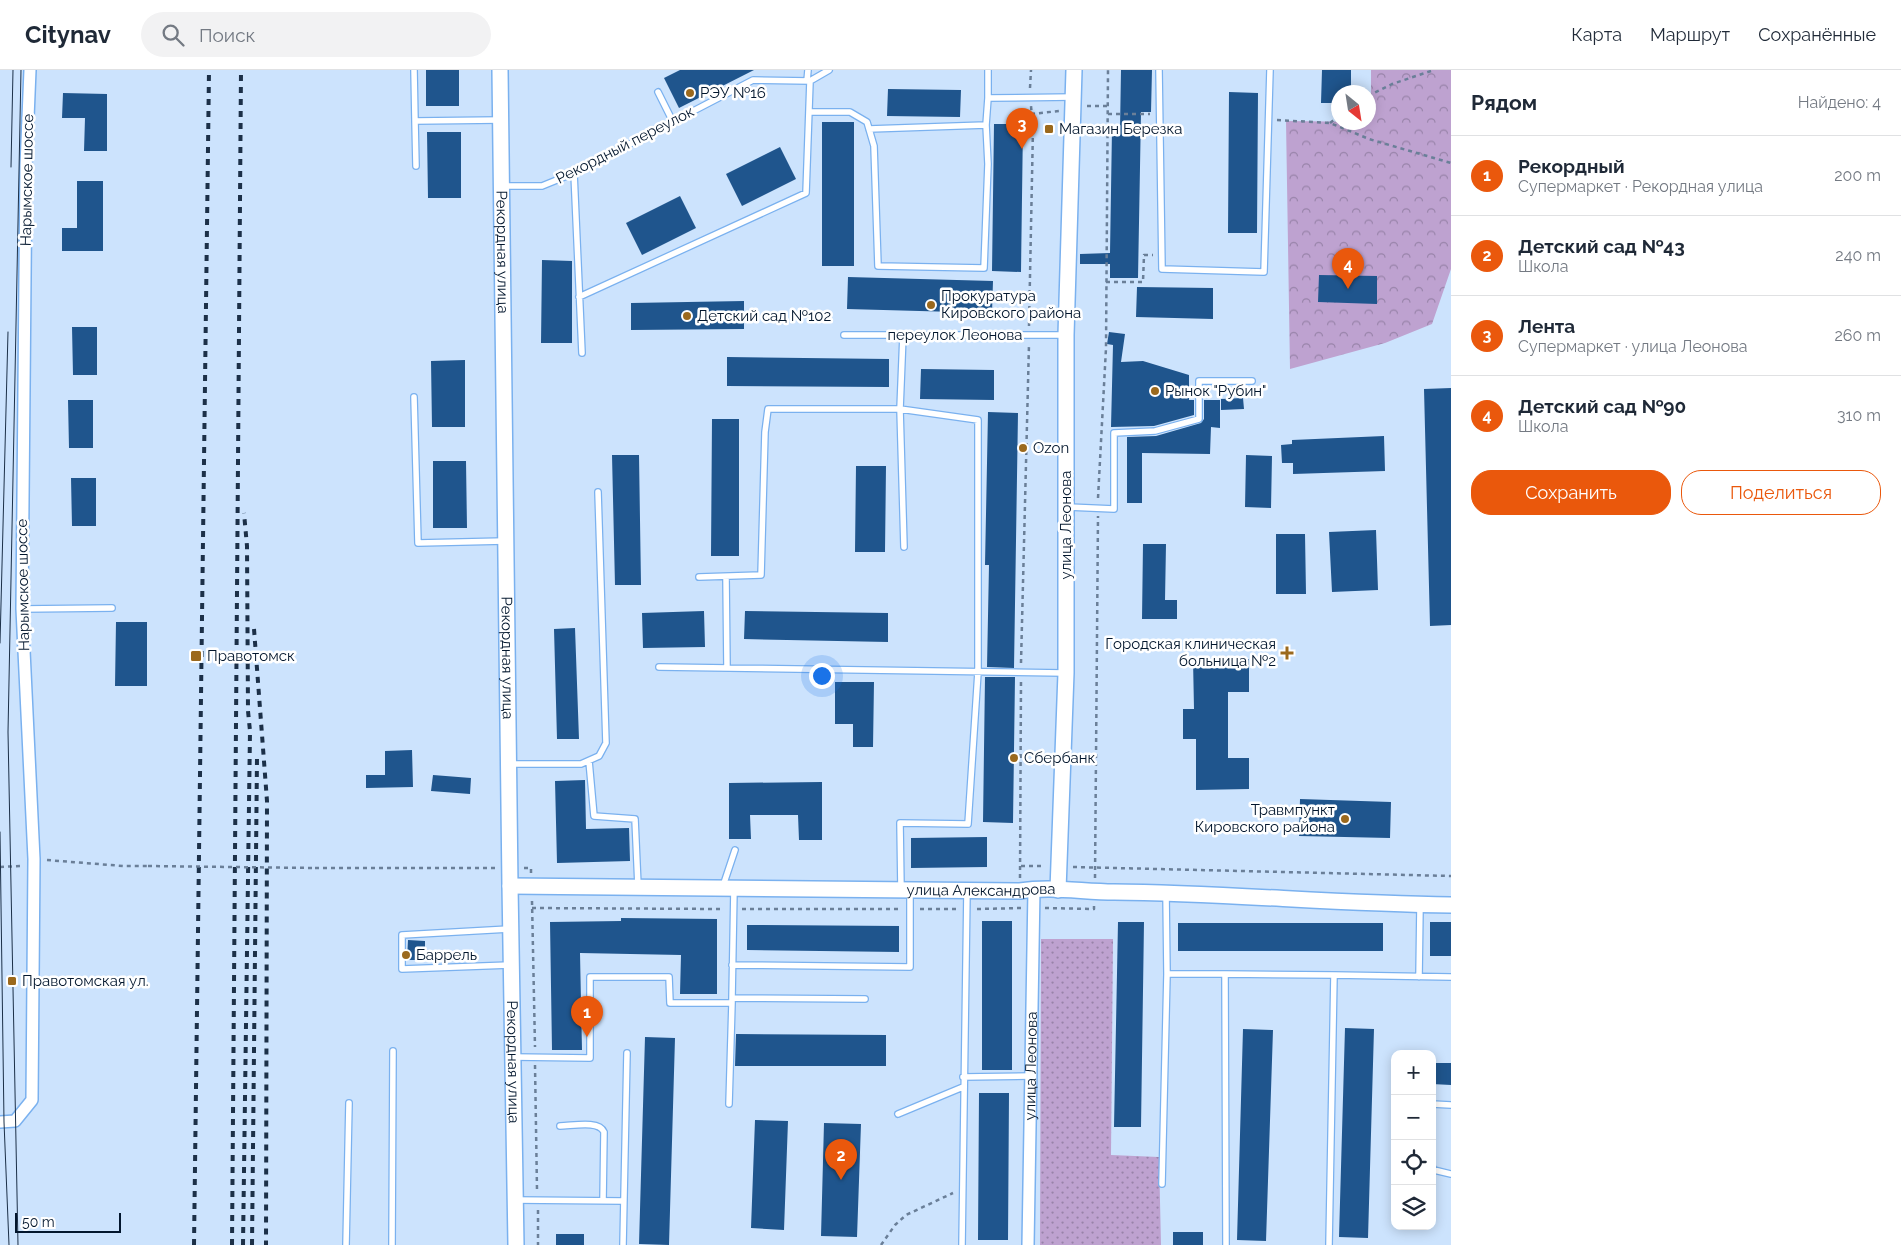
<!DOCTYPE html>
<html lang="ru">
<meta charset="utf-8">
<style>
body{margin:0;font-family:Raleway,sans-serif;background:#f2f2f3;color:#1f2937}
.controls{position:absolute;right:15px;bottom:15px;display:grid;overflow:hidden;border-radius:10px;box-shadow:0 2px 12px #0003}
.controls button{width:45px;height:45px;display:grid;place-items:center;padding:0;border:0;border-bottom:1px solid #e0e1e3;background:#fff;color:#1f2937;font:25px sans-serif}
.compass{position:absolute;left:1331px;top:15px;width:45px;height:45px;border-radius:50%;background:#fff;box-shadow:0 2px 12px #0003;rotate:150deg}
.scale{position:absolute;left:15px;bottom:12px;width:106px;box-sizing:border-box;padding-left:5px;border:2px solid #02162d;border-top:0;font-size:14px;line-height:18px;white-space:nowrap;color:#02162d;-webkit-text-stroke:4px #fff;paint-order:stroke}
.you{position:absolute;left:821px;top:605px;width:18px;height:18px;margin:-12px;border:4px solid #fff;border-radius:50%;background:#1a73e8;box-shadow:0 0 0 8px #1a73e833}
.badge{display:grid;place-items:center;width:32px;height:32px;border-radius:50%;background:#ea580c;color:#fff;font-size:16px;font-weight:700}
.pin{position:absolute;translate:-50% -41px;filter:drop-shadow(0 1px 2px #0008)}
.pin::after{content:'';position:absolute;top:26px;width:18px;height:15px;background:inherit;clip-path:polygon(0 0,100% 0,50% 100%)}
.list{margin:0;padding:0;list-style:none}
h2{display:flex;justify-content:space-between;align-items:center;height:65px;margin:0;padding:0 20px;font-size:21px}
h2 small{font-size:16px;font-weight:400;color:#747a83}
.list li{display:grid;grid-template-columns:32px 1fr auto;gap:15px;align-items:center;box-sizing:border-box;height:80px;padding:0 20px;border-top:1px solid #e0e1e3}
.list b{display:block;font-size:19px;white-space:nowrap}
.list p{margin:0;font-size:16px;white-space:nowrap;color:#747a83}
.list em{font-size:16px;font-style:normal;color:#747a83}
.actions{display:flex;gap:10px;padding:15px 20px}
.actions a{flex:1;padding:11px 0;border:1px solid #ea580c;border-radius:20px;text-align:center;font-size:18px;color:#ea580c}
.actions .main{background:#ea580c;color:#fff}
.icon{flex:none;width:28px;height:28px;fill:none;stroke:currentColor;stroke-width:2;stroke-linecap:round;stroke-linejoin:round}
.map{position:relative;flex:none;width:1451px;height:1175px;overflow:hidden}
header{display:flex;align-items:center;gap:30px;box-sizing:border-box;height:70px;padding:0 25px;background:#fff;border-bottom:1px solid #e0e1e3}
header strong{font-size:24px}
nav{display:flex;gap:28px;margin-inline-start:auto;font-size:18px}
.search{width:350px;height:45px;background:#f2f2f3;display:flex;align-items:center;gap:12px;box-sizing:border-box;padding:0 18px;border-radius:28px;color:#747a83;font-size:19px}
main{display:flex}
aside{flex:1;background:#fff}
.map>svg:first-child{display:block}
.grass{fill:url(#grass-dots)}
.forest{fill:url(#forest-crowns)}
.building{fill:#1f558d}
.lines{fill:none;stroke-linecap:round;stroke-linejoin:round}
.lane-casing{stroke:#7ab1ef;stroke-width:8}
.street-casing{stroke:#7ab1ef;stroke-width:14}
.secondary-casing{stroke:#7ab1ef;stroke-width:18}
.path{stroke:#6a7f98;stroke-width:2.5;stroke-dasharray:4 4;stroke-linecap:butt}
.lane{stroke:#fff;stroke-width:5.5}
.street{stroke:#fff;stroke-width:11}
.secondary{stroke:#fff;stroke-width:15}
.tram{stroke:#1c3048;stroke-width:1}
.rail{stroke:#1c3048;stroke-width:4;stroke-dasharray:6 6;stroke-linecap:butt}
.path-bridge{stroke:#6a7f98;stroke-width:2.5;stroke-dasharray:4 4;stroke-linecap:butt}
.poi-dot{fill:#9b691d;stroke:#fff;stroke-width:2}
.labels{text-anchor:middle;stroke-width:5;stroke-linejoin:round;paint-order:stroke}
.poi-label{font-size:15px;fill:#02162d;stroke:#fff;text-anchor:start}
.street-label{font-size:15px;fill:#02162d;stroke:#fff}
</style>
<header>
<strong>Citynav</strong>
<div class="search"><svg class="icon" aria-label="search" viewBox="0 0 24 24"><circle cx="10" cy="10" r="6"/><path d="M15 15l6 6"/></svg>Поиск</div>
<nav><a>Карта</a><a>Маршрут</a><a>Сохранённые</a></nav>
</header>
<main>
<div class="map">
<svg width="1451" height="1175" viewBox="0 0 1451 1175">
<defs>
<pattern id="grass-dots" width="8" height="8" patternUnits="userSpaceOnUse" patternTransform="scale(1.25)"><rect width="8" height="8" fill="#bea2d0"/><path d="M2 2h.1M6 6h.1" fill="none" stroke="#9883a9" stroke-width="1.8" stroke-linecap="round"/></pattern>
<pattern id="forest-crowns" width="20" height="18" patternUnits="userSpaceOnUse" patternTransform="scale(1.25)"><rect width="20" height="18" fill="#bea2d0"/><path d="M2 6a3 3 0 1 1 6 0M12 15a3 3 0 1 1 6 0" fill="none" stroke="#9883a9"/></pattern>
</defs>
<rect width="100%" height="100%" fill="#cce3fd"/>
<path class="grass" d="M 1041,869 L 1113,869 L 1111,1085 L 1159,1087 L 1161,1175 L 1040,1175 Z"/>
<path class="forest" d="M 1371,0 L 1451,0 L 1451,199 L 1432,254 L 1385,273 L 1290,299 L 1286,51 L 1368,52 L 1369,50 L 1371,49 Z"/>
<path class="building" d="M 426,0 L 459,0 L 459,36 L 426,36 Z
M 680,0 L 754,0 L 679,38 L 664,8 Z
M 1121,0 L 1152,0 L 1151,42 L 1141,42 L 1138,208 L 1110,208 L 1110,194 L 1080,194 L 1080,184 L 1110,183 L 1112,59 L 1120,59 Z
M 1322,0 L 1351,0 L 1351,22 L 1338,22 L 1338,33 L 1321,33 Z
M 888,19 L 961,20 L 960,47 L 887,46 Z
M 1229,22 L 1258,23 L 1257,163 L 1228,163 Z
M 63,23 L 107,24 L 107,81 L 84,81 L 85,48 L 62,48 Z
M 822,52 L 854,52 L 854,196 L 822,196 Z
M 994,54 L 1023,54 L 1021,202 L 992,201 Z
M 427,62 L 461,62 L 461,128 L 428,128 Z
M 780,77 L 796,109 L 742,136 L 726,104 Z
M 77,111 L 103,111 L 103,181 L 62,181 L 62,158 L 77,158 Z
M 680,126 L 696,158 L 642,185 L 626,153 Z
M 542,190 L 572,191 L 572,273 L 541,273 Z
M 1319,205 L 1377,206 L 1377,234 L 1318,232 Z
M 848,207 L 993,211 L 992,243 L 847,239 Z
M 1137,217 L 1213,218 L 1213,249 L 1136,247 Z
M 744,231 L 744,259 L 631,260 L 631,233 Z
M 72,257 L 97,257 L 97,305 L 73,305 Z
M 1109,262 L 1125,264 L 1121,292 L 1143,291 L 1189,305 L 1189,330 L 1194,330 L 1194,345 L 1154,356 L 1111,357 L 1113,275 L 1107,274 Z
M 727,287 L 889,289 L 889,317 L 727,316 Z
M 465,290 L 465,357 L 432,357 L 431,291 Z
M 921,299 L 994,300 L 994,330 L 920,329 Z
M 1451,318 L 1451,555 L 1430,556 L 1424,319 Z
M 1243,328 L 1244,339 L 1221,340 L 1221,329 Z
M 68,330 L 93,330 L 93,378 L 69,378 Z
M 1204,330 L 1220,330 L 1220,358 L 1211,357 L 1210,384 L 1142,383 L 1142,433 L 1127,433 L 1127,367 L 1156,366 L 1201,353 L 1204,349 Z
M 988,342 L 1018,343 L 1014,598 L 987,597 L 989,495 L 985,495 Z
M 712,349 L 739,349 L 739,486 L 711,486 Z
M 1384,366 L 1385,401 L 1293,404 L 1293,393 L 1282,393 L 1281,375 L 1292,374 L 1292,370 Z
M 612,385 L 639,385 L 641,515 L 615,515 Z
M 1246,385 L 1272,386 L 1271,438 L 1245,437 Z
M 433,391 L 466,391 L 467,458 L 433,458 Z
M 856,396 L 886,396 L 885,482 L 855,482 Z
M 71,408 L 96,408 L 96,456 L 72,456 Z
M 1376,460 L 1378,520 L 1332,522 L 1329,462 Z
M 1276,464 L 1305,464 L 1306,524 L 1276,524 Z
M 1143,474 L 1166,474 L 1165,530 L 1177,530 L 1177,549 L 1142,549 Z
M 704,541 L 705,577 L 643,578 L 642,543 Z
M 745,541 L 888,543 L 888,572 L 744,569 Z
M 116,552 L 147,552 L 147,616 L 115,616 Z
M 575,558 L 579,669 L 557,669 L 554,559 Z
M 1193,589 L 1249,589 L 1249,622 L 1228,622 L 1228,688 L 1249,688 L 1249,719 L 1196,720 L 1196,669 L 1183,669 L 1183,639 L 1194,639 Z
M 985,607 L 1015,607 L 1013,753 L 983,752 Z
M 835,612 L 874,612 L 873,677 L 853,677 L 853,654 L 835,654 Z
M 412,680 L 413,717 L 366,718 L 366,705 L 385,705 L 385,681 Z
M 433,705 L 471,708 L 470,724 L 431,721 Z
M 585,710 L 586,759 L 629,758 L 630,791 L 557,793 L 555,711 Z
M 822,712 L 822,770 L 799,770 L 798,745 L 750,745 L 751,769 L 729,769 L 729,713 Z
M 1300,729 L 1391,732 L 1390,768 L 1299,766 Z
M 987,767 L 987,797 L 911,798 L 911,768 Z
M 621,848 L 717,849 L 717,924 L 680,924 L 681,885 L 580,883 L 582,980 L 552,980 L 550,852 L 621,851 Z
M 982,851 L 1012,851 L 1012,1000 L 982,1000 Z
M 1118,852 L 1144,852 L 1141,1057 L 1114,1057 Z
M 1430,852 L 1451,852 L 1451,886 L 1430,886 Z
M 1178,853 L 1383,853 L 1383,881 L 1178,881 Z
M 747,855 L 899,856 L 899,882 L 747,880 Z
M 408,870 L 425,871 L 425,890 L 407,890 Z
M 1345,958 L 1374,959 L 1368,1168 L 1339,1167 Z
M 1243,959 L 1273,960 L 1266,1171 L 1237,1170 Z
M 736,964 L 886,965 L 886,996 L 735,996 Z
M 645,967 L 675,968 L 669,1175 L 639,1174 Z
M 1432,993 L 1451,993 L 1451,1015 L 1432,1014 Z
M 979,1023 L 1009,1023 L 1008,1170 L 978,1170 Z
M 755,1050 L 788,1051 L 784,1160 L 751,1158 Z
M 824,1053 L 861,1054 L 857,1167 L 821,1166 Z
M 1173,1162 L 1203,1162 L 1203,1175 L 1173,1175 Z
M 556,1164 L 584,1164 L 584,1175 L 556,1175 Z"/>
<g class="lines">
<g class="lane-casing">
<path id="lane" d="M 414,0 L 415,51
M 988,0 L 988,28 L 1073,27
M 1159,0 L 1162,199 L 1264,202 L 1270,0
M 807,11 L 808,0
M 658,22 L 673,52
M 809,42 L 850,42 L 867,52 L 874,76 L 878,196 L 984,198 L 988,94 L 986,55 L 988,28
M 869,59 L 986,55
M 416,96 L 415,51 L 500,50
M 574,103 L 582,283
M 504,116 L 542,116 L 574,103 L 753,10 L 810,11 L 829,0
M 579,227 L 806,123 L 810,11
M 844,265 L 1064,265
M 414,327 L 418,473 L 505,471
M 1068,437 L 1114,439 L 1114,363 L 1155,361 L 1199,349 L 1199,311 L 1252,311
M 699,507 L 761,505 L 765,362 L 768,339 L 900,339 L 903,265
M 726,507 L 727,598
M 22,539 L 112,538
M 659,597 L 1064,603
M 589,691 L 594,746 L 635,749 L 638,816
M 509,694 L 581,694 L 599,686 L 606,673 L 598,422
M 723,816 L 735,780
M 734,819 L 732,928 L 865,929
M 901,819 L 900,753 L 968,754 L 978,602 L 978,350 L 900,339 L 904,477
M 1166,824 L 1167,904 L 1225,904 L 1226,1175
M 509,859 L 402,865 L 402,899 L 510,895
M 732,895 L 910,897 L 910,822
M 1225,904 L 1334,905 L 1329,1175
M 1334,905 L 1451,907
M 1419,907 L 1420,836
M 514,987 L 590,988 L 590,907 L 669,907 L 670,933 L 732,933 L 732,928
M 963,1007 L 1030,1006
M 729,1034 L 732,933
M 1432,1034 L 1451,1035
M 898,1044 L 963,1017
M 560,1056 C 572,1056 599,1050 604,1062 L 603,1131
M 1432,1096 L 1434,1100 L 1451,1104
M 1162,1114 L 1167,904
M 516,1130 L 623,1131
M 346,1175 L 349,1033
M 392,1175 L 393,981
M 623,1175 L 627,983
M 962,1175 L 967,821"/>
</g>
<g class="street-casing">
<g id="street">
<path d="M 0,1052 L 15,1051 L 32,1030 L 34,789 L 22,539 L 26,96 L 30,0"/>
<path id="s1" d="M 1028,1175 L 1034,819"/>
</g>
</g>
<g class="secondary-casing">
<g id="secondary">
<path id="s2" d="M 500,0 L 510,816 L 516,1175"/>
<path id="s3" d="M 510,816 L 1020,821 C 1051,816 1083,822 1114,822 C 1227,823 1339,834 1451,835"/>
<path d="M 1058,820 L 1066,603 L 1066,265 L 1074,0"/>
</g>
</g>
<path class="path" d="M 1030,18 L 1031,0
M 1368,26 L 1392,14 L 1434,0
M 1087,36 L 1108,36
M 1031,44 L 1059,41
M 1108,44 L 1150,44
M 1277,50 L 1330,53 L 1369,69 L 1451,93
M 1330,53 L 1338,47
M 1106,212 L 1143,212 L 1144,185 L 1153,185
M 1029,256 L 1033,58 L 1031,36
M 1098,428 L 1106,278 L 1108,0
M 1021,593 L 1029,274
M 47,790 L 123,796 L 148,796
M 1021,796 L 1045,796
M 0,797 L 21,796
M 1073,797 L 1451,806
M 315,798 L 496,798
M 524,798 L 531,798 L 531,803
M 1020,808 L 1021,611
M 1095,808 L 1098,446
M 532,831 L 535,977
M 532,838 L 724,839
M 1045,838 L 1094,839 L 1094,836
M 742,839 L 902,839
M 920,839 L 957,839
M 977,839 L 1022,838
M 535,995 L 537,1120
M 538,1140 L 538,1175
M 881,1175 L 895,1155 L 906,1145 L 953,1123"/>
<use href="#lane" class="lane"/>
<use href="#street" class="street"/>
<use href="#secondary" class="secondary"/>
<path class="tram" d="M 11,97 L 13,0
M 0,573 L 8,262
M 0,762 L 4,1052 L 9,1175
M 18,1175 L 8,662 L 21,0"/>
<path class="rail" d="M 254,559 L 267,731 L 266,1175
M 194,1175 L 209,0
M 232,1175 L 241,0
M 243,1175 L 250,661 L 248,641 L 247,476 L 244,443
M 252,1175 L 257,688"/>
<path class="path-bridge" d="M 148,796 L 315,798"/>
</g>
<g class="poi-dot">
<circle cx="690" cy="23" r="5"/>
<rect x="1044" y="54" width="10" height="10" rx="2.5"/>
<circle cx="931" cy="235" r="5"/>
<circle cx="687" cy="246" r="5"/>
<circle cx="1155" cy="321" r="5"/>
<circle cx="1023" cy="378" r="5"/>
<path d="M1284.5 575.5h5v5h5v5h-5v5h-5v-5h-5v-5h5z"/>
<rect x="190" y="580" width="12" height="12" rx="2.5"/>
<circle cx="1014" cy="688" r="5"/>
<circle cx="1345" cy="749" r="5"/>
<circle cx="406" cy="885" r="5"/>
<rect x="7" y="906" width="10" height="10" rx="2.5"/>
</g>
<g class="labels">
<g class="poi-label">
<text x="700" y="28">РЭУ №16</text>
<text x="1059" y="64">Магазин Березка</text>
<text x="941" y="231">Прокуратура<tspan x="941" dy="17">Кировского района</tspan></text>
<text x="697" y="251">Детский сад №102</text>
<text x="1165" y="326">Рынок "Рубин"</text>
<text x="1033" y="383">Ozon</text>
<text x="1276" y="579" text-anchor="end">Городская клиническая<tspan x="1276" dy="17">больница №2</tspan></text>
<text x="207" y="591">Правотомск</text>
<text x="1024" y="693">Сбербанк</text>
<text x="1335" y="745" text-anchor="end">Травмпункт<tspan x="1335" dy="17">Кировского района</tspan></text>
<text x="416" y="890">Баррель</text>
<text x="22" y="916">Правотомская ул.</text>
</g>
<g class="street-label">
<text transform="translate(625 75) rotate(-27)" y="5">Рекордный переулок</text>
<text transform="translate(27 110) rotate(-89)" y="5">Нарымское шоссе</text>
<text dy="5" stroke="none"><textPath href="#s2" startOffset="182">Рекордная улица</textPath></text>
<text x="955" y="270">переулок Леонова</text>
<text transform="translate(1066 455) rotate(-90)" y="5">улица Леонова</text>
<text transform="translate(23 515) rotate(-91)" y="5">Нарымское шоссе</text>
<text dy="5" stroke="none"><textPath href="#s2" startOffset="588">Рекордная улица</textPath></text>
<text dy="5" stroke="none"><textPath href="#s3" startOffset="471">улица Александрова</textPath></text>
<text dy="5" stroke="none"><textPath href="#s2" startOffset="992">Рекордная улица</textPath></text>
<text dy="5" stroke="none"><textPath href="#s1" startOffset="179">улица Леонова</textPath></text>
</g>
</g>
</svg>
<div class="controls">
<button>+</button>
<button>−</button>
<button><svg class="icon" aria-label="locate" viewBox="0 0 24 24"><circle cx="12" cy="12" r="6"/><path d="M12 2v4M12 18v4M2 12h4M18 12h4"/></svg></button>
<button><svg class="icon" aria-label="layers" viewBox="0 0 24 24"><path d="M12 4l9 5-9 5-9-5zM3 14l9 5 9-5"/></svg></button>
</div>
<svg class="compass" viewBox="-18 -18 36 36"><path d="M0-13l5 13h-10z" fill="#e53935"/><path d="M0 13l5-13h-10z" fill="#747a83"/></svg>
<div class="scale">50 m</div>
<div class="you"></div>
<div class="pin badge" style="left:587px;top:967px">1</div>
<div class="pin badge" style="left:841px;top:1110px">2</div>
<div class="pin badge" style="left:1022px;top:79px">3</div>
<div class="pin badge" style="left:1348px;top:219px">4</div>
</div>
<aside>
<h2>Рядом<small>Найдено: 4</small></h2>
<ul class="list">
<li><span class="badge">1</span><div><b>Рекордный</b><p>Супермаркет · Рекордная улица</p></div><em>200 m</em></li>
<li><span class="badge">2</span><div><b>Детский сад №43</b><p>Школа</p></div><em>240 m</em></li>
<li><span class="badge">3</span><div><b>Лента</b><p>Супермаркет · улица Леонова</p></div><em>260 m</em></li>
<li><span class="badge">4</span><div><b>Детский сад №90</b><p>Школа</p></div><em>310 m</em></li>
</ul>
<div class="actions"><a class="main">Сохранить</a><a>Поделиться</a></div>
</aside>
</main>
